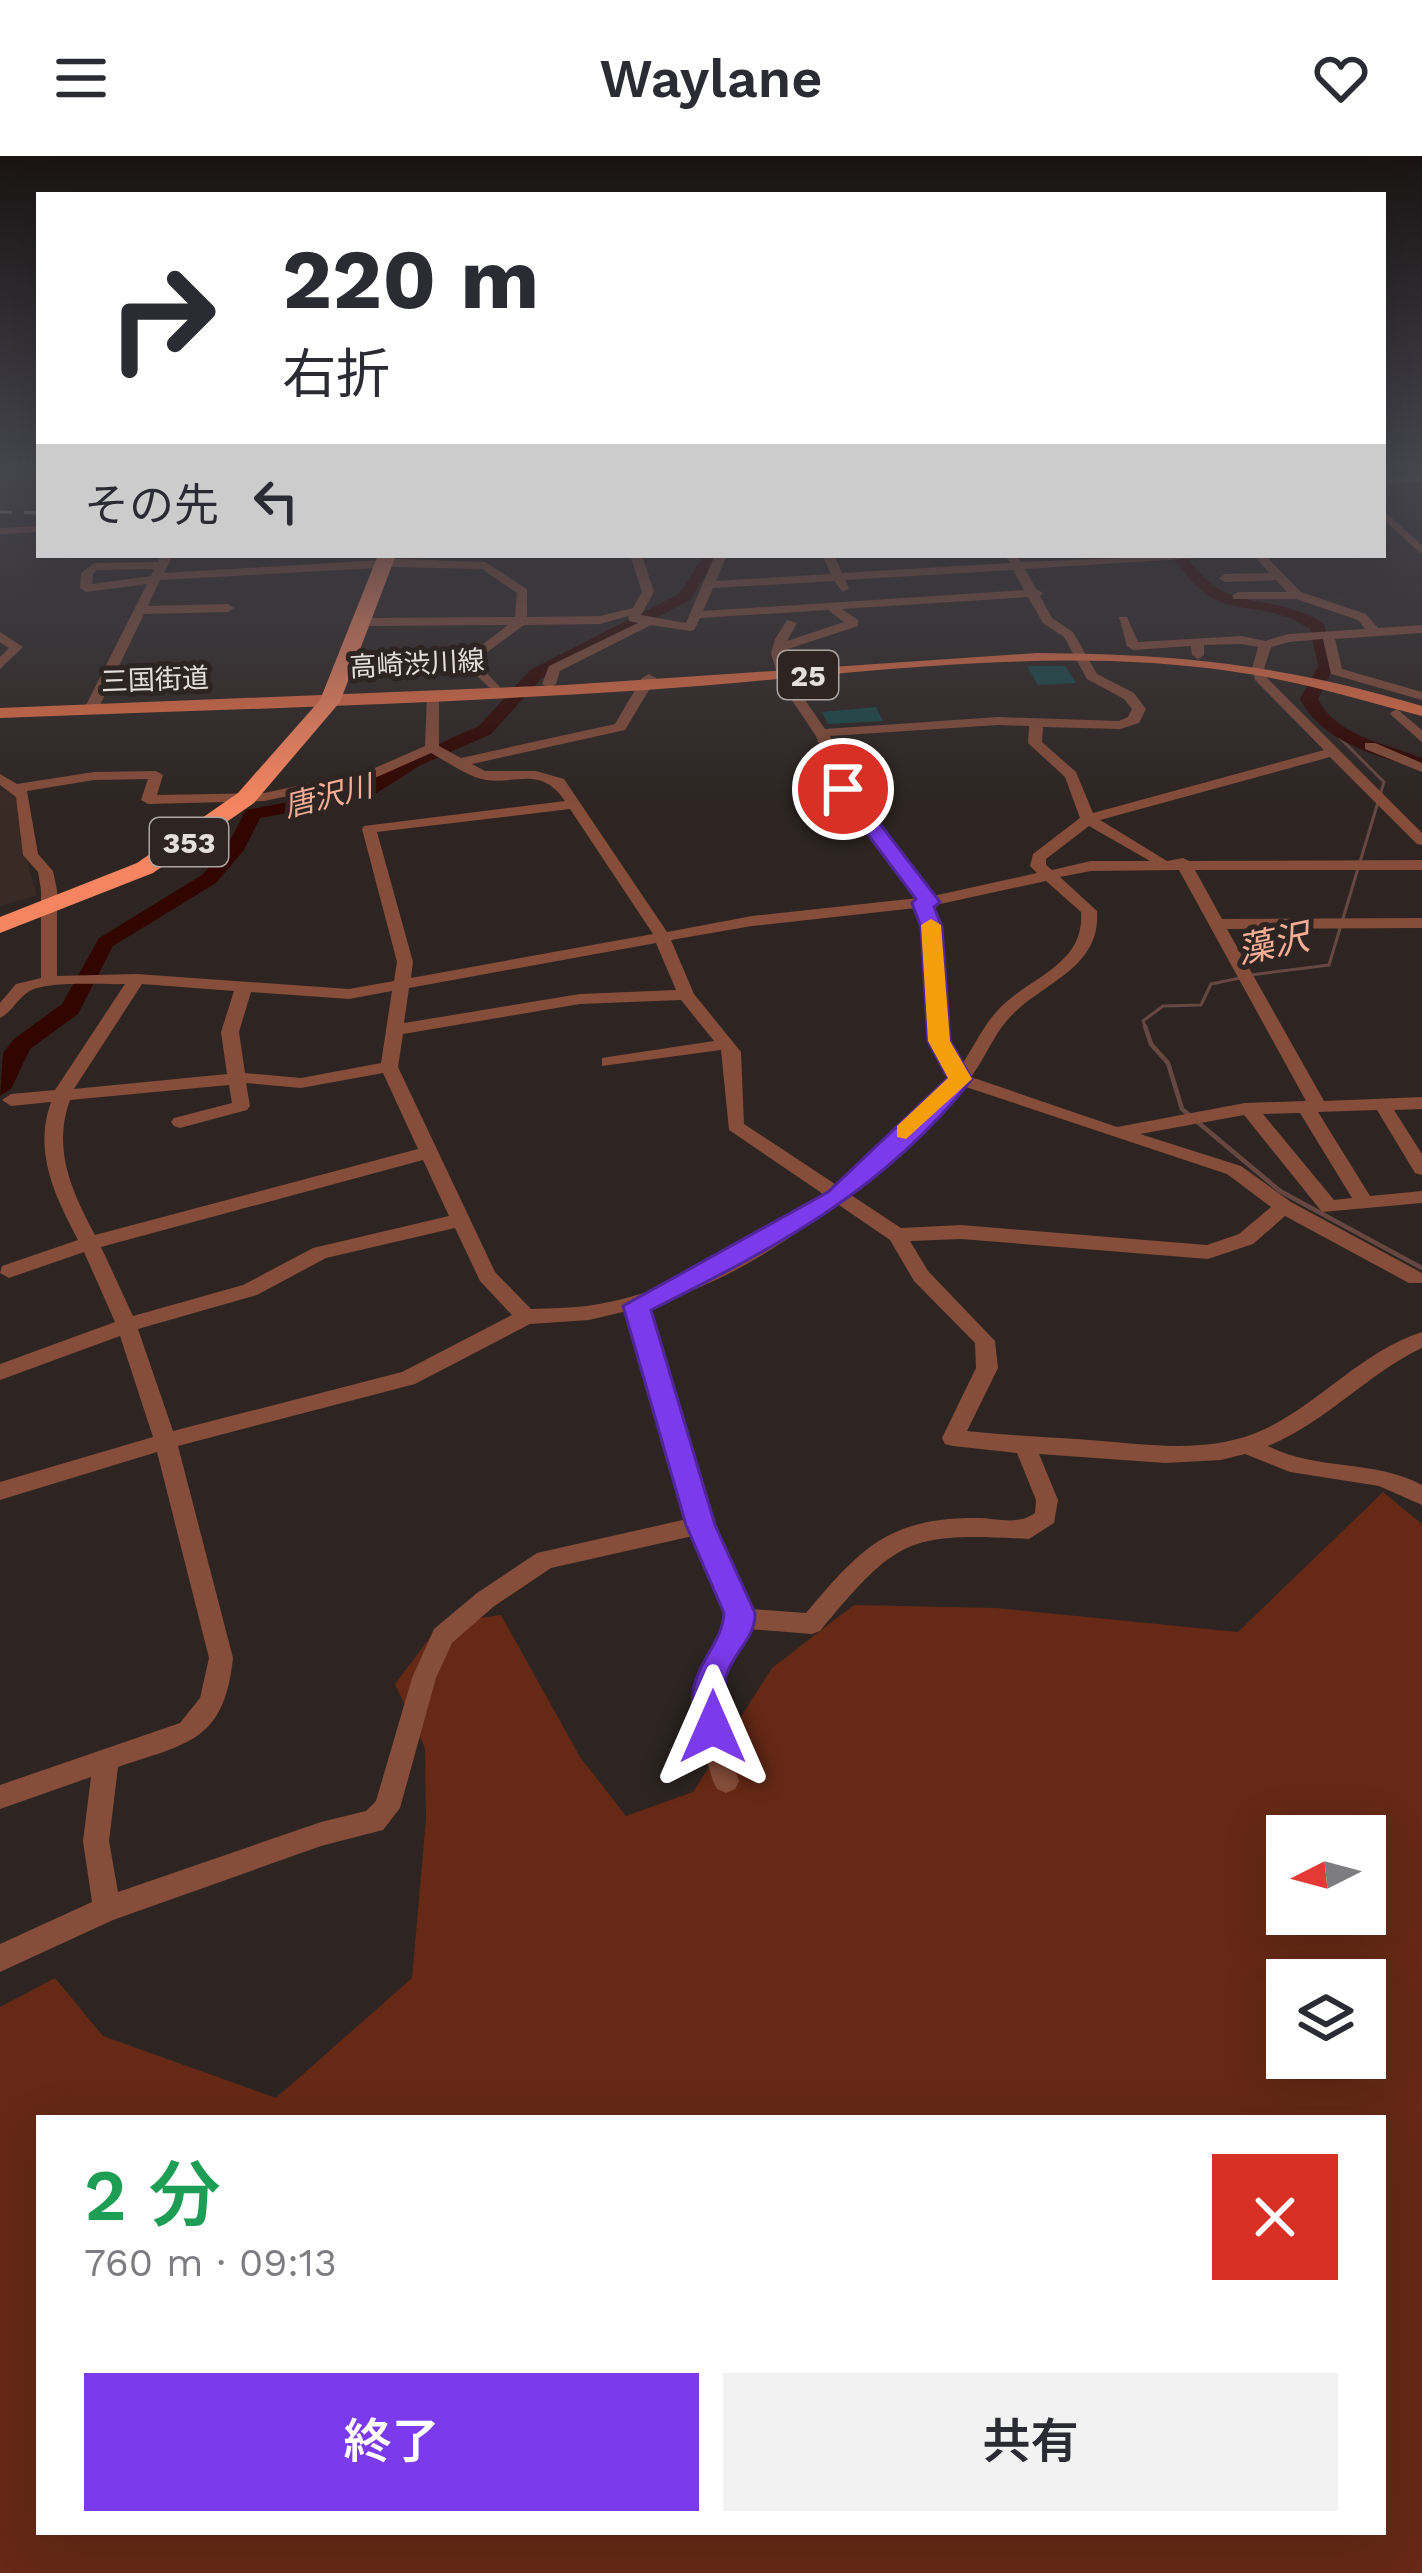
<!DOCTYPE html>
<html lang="ja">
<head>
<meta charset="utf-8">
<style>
  :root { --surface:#fff; --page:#f2f2f3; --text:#2b2b33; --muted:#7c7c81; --accent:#7c3aed }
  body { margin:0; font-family:"Work Sans","Noto Sans JP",sans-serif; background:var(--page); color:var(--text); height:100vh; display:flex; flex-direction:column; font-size:45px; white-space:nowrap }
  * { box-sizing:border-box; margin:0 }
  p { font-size:39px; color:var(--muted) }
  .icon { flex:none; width:66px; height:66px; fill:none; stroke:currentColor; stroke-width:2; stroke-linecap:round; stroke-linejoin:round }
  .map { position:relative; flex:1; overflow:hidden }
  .side { position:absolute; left:36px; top:1959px; width:1350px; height:420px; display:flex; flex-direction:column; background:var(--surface); border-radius:0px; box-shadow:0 12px 48px #0002 }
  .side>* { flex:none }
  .top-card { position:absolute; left:36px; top:36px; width:1350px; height:366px; border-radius:0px; box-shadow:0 12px 48px #0002; background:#fff; color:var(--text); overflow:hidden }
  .needle { width:78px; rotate:264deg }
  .controls { position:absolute; left:1266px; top:1659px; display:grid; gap:24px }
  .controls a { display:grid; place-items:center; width:120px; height:120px; border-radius:0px; background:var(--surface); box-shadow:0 12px 48px #0002; font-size:60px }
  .pin { position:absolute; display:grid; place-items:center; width:102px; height:102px; color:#fff; margin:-51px; border:6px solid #fff; border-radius:50%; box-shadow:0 3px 12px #0007 }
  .me { position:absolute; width:132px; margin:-66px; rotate:0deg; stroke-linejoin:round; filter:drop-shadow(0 0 9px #0008) }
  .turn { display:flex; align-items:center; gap:42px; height:252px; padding:0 48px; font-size:54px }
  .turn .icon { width:156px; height:156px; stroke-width:2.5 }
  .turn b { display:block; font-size:84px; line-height:102px }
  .then { display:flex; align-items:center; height:114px; padding:0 48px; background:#0003; gap:24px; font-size:45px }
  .round { display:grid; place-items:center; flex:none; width:126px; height:126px; border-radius:0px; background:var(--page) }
  .summary { display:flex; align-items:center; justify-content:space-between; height:204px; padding:0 48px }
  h1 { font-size:72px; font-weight:600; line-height:90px; color:#1e9e55 }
  .primary-button { display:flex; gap:24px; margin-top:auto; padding:24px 48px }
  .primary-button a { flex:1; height:138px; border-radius:0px; background:var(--accent); color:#fff; font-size:48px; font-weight:600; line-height:138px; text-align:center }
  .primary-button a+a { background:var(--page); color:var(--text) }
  header { display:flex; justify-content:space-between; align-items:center; height:156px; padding:0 48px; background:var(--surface); font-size:54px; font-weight:600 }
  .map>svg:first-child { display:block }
  .built { fill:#3a2a25 }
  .green { fill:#652915; fill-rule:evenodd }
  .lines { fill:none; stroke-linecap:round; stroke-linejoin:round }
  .stream-far1 { stroke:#674742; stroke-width:3 }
  .stream { stroke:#674742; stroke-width:4.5 }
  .river { fill:#320600; fill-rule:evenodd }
  .building { fill:#1b4849 }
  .minor { fill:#854d3a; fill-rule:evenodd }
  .major { fill:#e16d45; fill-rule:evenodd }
  .highway { fill:#f58560; fill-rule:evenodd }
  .rail { stroke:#ada6a4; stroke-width:3; stroke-dasharray:12 12; stroke-linecap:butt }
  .route { fill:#7c3aed; stroke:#51269a; stroke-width:3 }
  .slow { fill:#f59e0b }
  .labels { text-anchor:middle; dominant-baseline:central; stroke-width:10; stroke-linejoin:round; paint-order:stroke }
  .far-street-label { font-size:27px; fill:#e4dedc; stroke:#2e2522 }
  .shield { fill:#2e2522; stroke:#ada6a4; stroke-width:3 }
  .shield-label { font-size:30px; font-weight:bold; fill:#e4dedc }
  .far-water-label { font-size:30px; font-style:italic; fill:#f6ae96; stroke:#2e2522 }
  .water-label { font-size:36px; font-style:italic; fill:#f6ae96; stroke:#2e2522 }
</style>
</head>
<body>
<header><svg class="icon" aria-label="menu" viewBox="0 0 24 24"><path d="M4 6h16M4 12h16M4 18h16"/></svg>Waylane<svg class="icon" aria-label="heart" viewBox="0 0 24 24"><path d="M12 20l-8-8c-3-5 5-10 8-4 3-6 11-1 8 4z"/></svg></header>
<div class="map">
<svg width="1422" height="2417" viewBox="0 0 1422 2417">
  <rect width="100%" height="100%" fill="#2e2522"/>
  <path class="built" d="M0,312H39V353L0,352Z
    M6,634L18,643L21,685L37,739L0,750V635Z"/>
  <path class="green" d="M1383,1336L1422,1368V2417H0V1851L55,1822L103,1880L276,1942L412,1822L426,1663L425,1592L395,1528L441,1467L501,1459L580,1601L626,1660L693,1636L772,1512L854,1449L996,1452L1238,1476ZM1287,1680H1365V1758H1287ZM1287,1824H1365V1902H1287ZM39,1962H1383V2376H39Z"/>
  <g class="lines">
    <path class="stream-far1" d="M1251,819L1329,809L1384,626L1322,564
      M1146,873L1143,865L1163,850L1201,849L1211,828L1240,822"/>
    <path class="stream" d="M1145,870L1151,888L1168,907L1182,953L1280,1035L1422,1112"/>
    <path class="river" d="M704,399H718L690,444L542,522L491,578L419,610L369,642L260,662L244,694L216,727L113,790L78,858L30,893L11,933L0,940L3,897L14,883L62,848L99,782L202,719L226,692L246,654L356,633L407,602L479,570L530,514L679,438Z
      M1171,399H1185C1230,463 1267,432 1324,468L1334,510L1318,543C1336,580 1387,588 1422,602V613C1379,601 1321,586 1300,543L1318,510L1310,473C1249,434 1224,477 1171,399Z"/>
  </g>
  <path class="building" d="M1027,510H1065L1076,527L1038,529Z
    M876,551L883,565L828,568L822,556Z"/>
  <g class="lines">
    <path class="minor" d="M1422,320V326L1383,328V322Z
      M1383,354L1422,389V399L1383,363Z
      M39,370V376L0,378V372Z
      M161,399H173L164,417L399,403L485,406L527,433V461L600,460L633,452L642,436L630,399H642L654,436L641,459L686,467L715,399H727L716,425L831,418L822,399H834L842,417L1010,407L1005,399H1017L1021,406L1205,399L1199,402L1025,413L1036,433L1043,437L1040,440L1052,462L1073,476L1097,518L1134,537L1146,553L1139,567L1120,573L1043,571L1042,586L1076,616L1093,657L1324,594L1255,524L1252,513L1258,491L1242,488L1204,489V499L1198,503L1192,499L1191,490L1133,494L1127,490L1119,461H1127L1138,486L1242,480L1265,485L1288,478L1365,473L1358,464L1296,443H1234L1232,440L1238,436H1287L1276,424L1225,426L1219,422L1225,418L1269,417L1253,399H1265L1301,436L1366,458L1378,472L1422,469V477L1335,483L1342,513L1422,536V544L1331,518L1323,483L1289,486L1271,491L1264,513L1268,523L1422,677V689L1417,688L1330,601L1100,664L1167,705L1183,702L1189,705L1422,704V714H1195L1222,763L1422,762V772L1227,773L1324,945L1422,941V953L1394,954L1422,998V1019L1415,1017L1377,954L1318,956L1370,1040L1422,1035V1047L1322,1056L1244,959L1140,978L1241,1010L1291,1046L1422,1117V1127H1409L1285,1060L1253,1088L1208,1103L961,1083L910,1085L928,1115L995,1185L998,1212L967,1275C1004,1279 1040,1281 1077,1283C1140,1287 1208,1301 1267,1272C1322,1245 1363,1195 1422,1176V1192C1367,1218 1325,1267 1268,1290C1315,1315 1374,1303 1422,1329V1349L1379,1330L1290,1316L1245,1298L1221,1304L1165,1307L1039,1298L1058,1344L1054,1367L1029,1383C908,1376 897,1382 820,1475L812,1478L748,1473C741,1487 730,1499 724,1514C709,1547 729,1593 739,1625L735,1633L726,1637L717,1633L713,1625C703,1591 686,1550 699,1515C705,1497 731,1476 728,1457C726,1440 701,1398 693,1380L551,1412L493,1451L452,1487L436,1522L400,1652L383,1674L321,1690L113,1764L0,1816V1788L92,1746L83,1685L91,1621L0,1653V1629L180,1567L200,1542L209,1502L157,1296L0,1344V1326L153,1281L120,1180L0,1224V1208L115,1166L84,1096L9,1122L0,1117L2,1110L78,1084C55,1040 33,996 51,946L11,950L2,944L11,938L55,934L125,828C102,829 47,824 28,836C17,843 12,856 0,862V847L16,828L41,822V734L38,716L23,699L16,641L0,629V618L17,628L94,616L156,615L163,619L157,639L264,637L368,615L425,590L427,538L439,541V590L461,602L615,568L642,522L649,518L656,522L625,574L472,608L485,615H536L564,623L667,776L752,760L918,742L848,655L836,634L816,580L779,525L771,497L775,483L787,464L797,467L787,485L844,466L828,454L700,462L694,474L690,475L651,469L560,515L556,528L549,532L542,528L549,510L638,467L629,465L628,460L600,468L524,469L475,505L500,531L493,535L461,505L508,469L363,470L357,466L363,462L515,461L517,437L482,413L394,411L160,424L148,450L228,448L234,452L228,456L144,458L98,553L86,556L84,553L147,428L86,436L80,432L81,417L94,407L158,406ZM154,413L151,420L92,428L93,418L97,414ZM1013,414L1024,434L703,455L713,432L834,425L843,436L849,432L845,424ZM1028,441L1043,467L1064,481L1087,523L1124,543L1132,553L1128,561L1119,565L998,561L825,573L792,525L786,512L785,494L858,470V464L842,453ZM998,569L1029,570L1028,587L1065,621L1080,662L1033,698L1030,710L1037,717L933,740L862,655L850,634L830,580ZM431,597C446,605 460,615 475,621C510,634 538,605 565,645L364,670L362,673L397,806L394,825L349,833L137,818L57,820V734L53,715L38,698L27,635L94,624L148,623L141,644L148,648L264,645L377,621ZM570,653L653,778L411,822L413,806L377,676ZM1089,670L1150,705H1091L1052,714L1046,709V703ZM1179,714L1306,945L1245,947L1117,971L971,921C986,901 995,875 1013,858C1046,825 1101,811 1097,755L1060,721L1091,715ZM1046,725L1081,756C1085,810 1028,821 998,854C982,871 973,893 960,911C929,866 946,801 931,750ZM916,752C932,810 914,871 951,922L911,962L835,1028L744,968L741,896L694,838L671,784L752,770ZM656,787L676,834L580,838L404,867L409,832ZM142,828L234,835L221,876L227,918L74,933ZM392,835L381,907L301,922L245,917L239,876L251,836L349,843ZM681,844L714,885L608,901L602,902V910L721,894L729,974L823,1038C757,1091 672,1138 587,1150C569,1152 549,1152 531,1153L495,1116L398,911L403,878L580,848ZM383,917L418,993L95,1079C72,1036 52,993 70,944L229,929L232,947L174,962L171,966L174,970L180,972L247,954L250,950L246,927L301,932ZM963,930L1227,1018L1271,1051L1239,1078L1207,1089L961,1069L901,1072L848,1037L924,970ZM1300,957L1352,1042L1334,1044L1263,958ZM423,1004L449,1060L313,1092L243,1129L133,1160L101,1091ZM836,1047L890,1084L914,1125L975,1187L976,1212L942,1282L945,1288L953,1290L1017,1297L1036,1344L1035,1357C1019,1369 999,1363 980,1362C889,1361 862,1391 806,1457L750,1453L711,1369L646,1150C714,1132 782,1091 836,1047ZM455,1072L480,1125L512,1159L402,1216L173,1275L138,1173L257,1139L326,1102ZM627,1155L687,1363L537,1397L477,1437L434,1473L412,1522L376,1645L366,1655L321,1666L118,1736L109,1685L118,1611C188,1587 224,1586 233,1502L178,1290L415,1228L530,1168L589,1164Z
      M0,476L23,491L0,513V501L9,492L0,486Z
      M1397,553L1422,574V586L1392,560L1390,557Z
      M1365,587H1375L1422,607V616L1365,593Z"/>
    <path class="major" d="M1037,497C1180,498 1285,509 1422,550V560C1360,544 1300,525 1236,516C1042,487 840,521 646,534C431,548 215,554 0,562V552L565,529Z"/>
    <path class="highway" d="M378,399H396L340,546L254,647L153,717L0,777V761L137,707L238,637L320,544Z"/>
    <path class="rail" d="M0,356L39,357"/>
  </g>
  <linearGradient id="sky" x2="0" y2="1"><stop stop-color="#191413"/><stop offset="0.48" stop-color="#46464f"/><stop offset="1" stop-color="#46464f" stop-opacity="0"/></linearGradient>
  <rect width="1422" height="650" fill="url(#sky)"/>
  <path class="route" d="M837,629H850L940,746L934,751L942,771L950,885L972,923C883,1036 776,1091 651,1154L715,1369L755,1457C756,1483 731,1498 726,1521C722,1542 734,1561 725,1582L713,1586L702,1582C672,1518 722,1499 724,1457L686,1369L623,1150L828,1036L948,922L928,885L921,771L912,747L916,743L837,637Z"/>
  <path class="slow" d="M931,763L941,769L950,885L972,923L906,983L897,981V970L948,922L928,885L921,769Z"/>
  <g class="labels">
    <g class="far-street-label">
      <text transform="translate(417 508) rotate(-3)">高崎渋川線</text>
      <text transform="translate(155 524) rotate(-2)">三国街道</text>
    </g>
    <g class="shield">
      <rect x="778" y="495" width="60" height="48" rx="9"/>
      <rect x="150" y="662" width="78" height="48" rx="9"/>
    </g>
    <g class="shield-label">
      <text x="808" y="519">25</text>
      <text x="189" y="686">353</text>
    </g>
    <g class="far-water-label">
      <text transform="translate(328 640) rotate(-14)">唐沢川</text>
    </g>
    <g class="water-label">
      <text transform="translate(1273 788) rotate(-12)">藻沢</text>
    </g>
  </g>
</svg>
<div class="controls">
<a><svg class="needle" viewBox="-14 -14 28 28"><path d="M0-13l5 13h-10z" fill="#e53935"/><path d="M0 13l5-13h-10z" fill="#7c7c81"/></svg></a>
<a><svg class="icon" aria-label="layers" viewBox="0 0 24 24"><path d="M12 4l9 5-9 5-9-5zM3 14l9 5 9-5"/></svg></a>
</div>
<div class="pin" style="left:843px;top:633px;background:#d93025"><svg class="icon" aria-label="arrive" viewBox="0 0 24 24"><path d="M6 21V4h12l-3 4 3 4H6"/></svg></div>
<svg class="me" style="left:713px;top:1571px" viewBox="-20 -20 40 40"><path d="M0-17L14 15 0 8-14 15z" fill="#7c3aed" stroke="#fff" stroke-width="4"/></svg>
<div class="top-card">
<div class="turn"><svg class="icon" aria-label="right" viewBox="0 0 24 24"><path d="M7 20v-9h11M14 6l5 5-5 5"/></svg><div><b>220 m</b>右折</div></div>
<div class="then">その先<svg class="icon" aria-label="left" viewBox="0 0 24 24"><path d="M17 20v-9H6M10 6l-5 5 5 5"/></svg></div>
</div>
<section class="side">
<div class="summary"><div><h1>2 分</h1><p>760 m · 09:13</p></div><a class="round" style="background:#d93025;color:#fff"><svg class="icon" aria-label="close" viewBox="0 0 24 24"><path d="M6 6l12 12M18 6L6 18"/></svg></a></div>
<div class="primary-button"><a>終了</a><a>共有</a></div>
</section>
</div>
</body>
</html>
